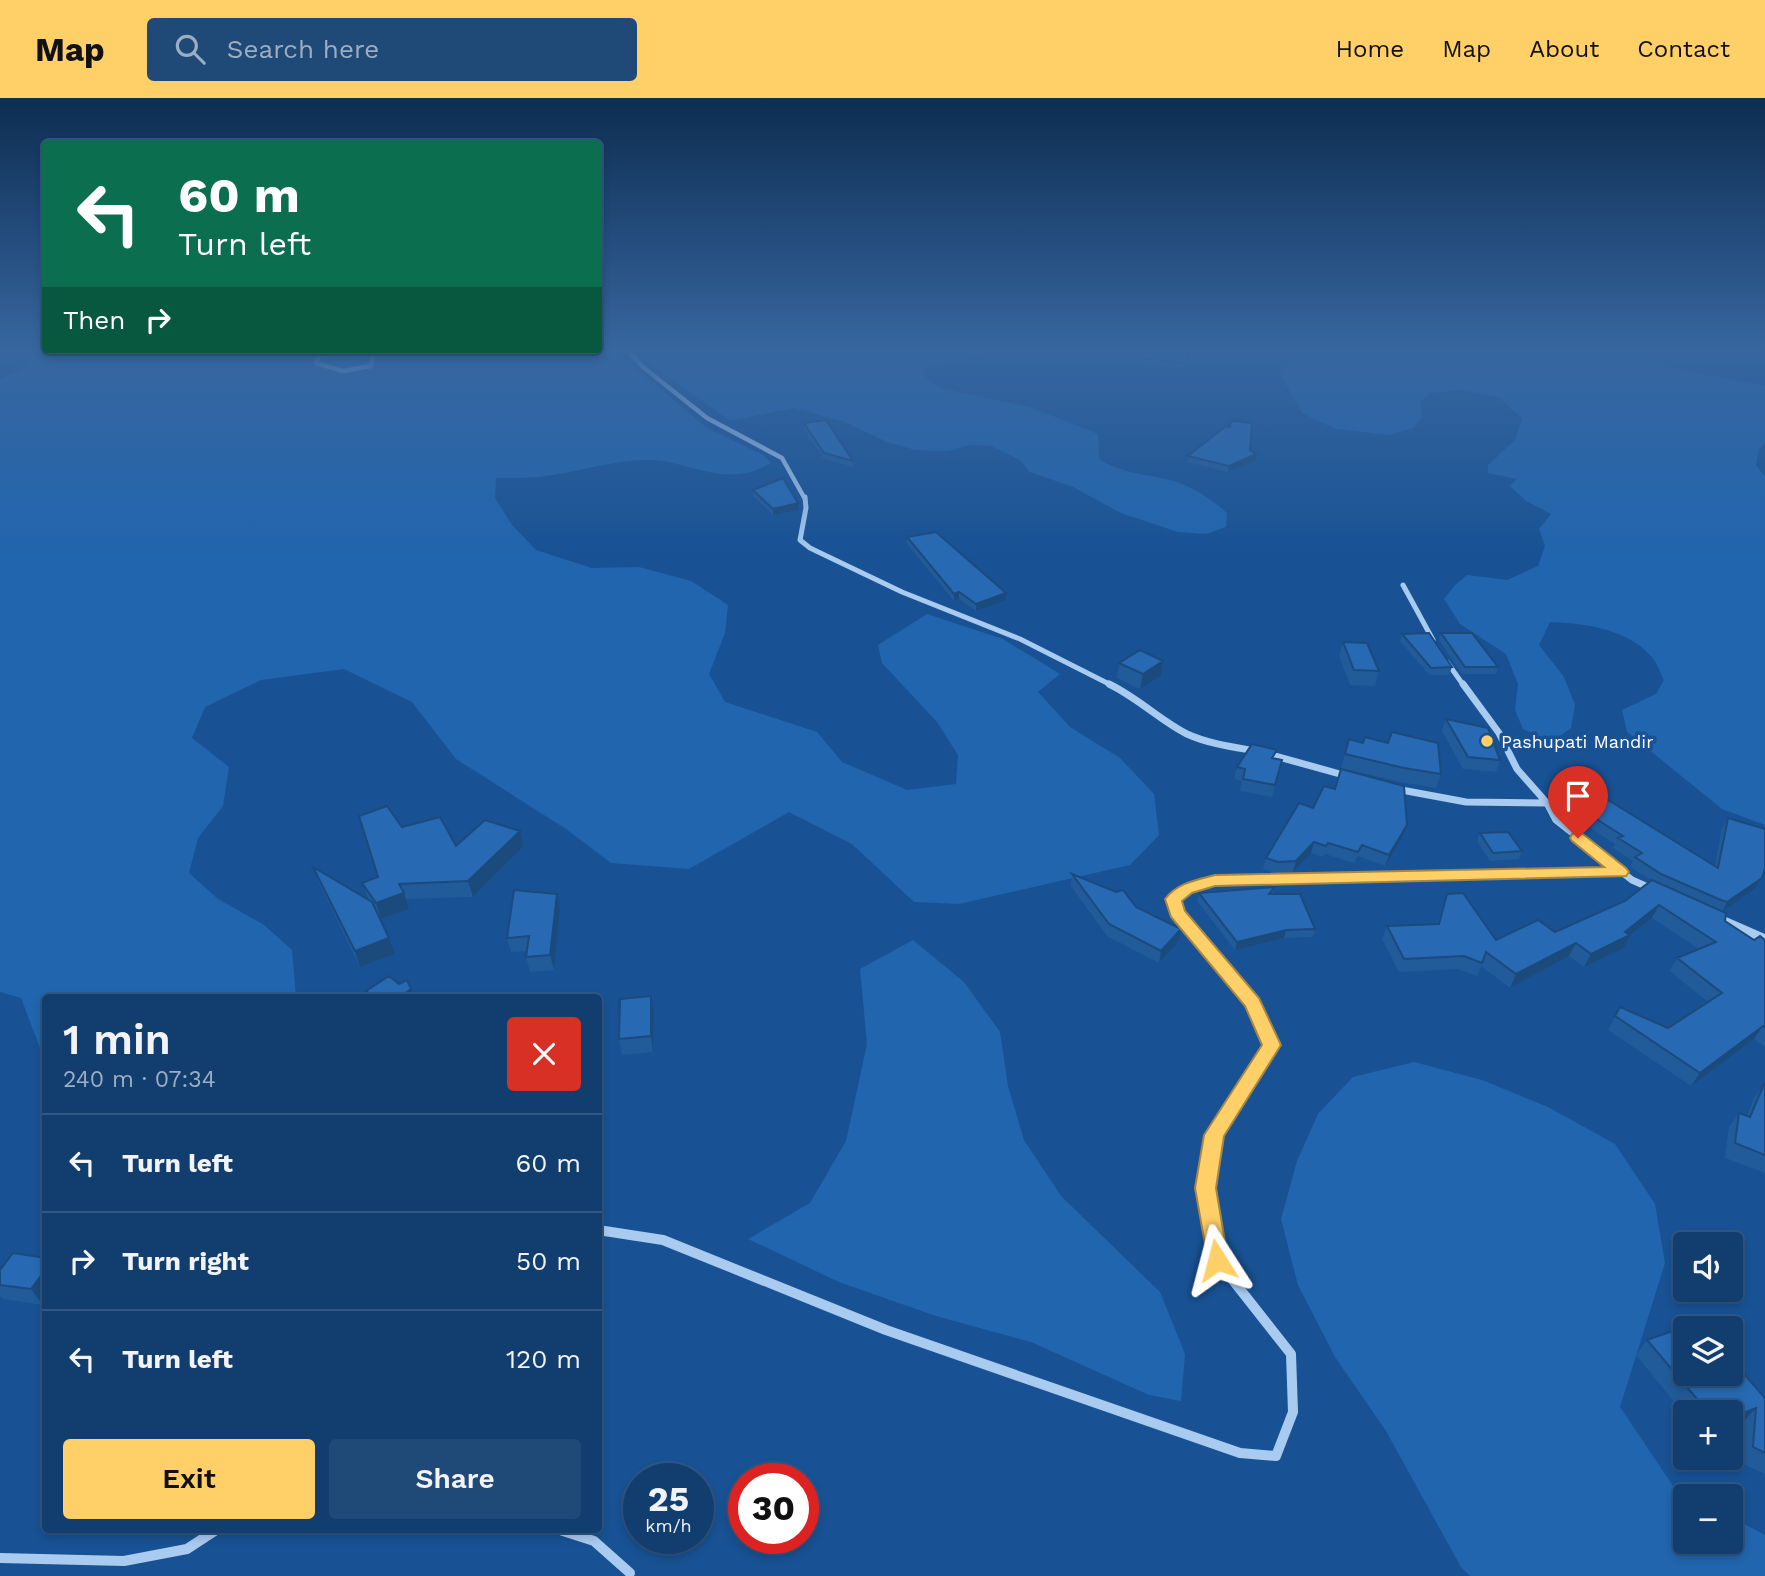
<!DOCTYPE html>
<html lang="en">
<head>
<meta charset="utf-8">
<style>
  :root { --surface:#123e6f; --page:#1f4977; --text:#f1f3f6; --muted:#9caec3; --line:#315782; --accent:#ffcf68 }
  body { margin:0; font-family:"Work Sans",sans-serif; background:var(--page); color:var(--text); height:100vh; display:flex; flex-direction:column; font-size:26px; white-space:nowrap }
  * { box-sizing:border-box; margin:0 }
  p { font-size:23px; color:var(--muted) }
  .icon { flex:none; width:38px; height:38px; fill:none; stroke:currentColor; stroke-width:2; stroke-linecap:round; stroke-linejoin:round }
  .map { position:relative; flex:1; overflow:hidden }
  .side { position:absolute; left:42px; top:896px; width:560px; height:539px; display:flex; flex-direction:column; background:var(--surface); border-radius:7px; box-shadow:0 4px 10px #0003,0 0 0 2px var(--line) }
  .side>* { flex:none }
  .top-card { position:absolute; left:42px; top:42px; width:560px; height:214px; border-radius:7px; box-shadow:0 4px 10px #0003,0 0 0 2px var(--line); background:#0b6e4f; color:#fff; overflow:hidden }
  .controls { position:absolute; left:1673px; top:1134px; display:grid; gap:14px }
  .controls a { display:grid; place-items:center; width:70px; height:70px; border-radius:7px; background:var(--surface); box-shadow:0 4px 10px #0003,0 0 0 2px var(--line); font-size:35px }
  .speed { position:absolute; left:623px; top:1365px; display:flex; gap:14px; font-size:35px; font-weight:700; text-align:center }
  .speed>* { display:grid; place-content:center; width:91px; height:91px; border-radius:50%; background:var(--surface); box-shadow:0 4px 10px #0003,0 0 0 2px var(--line); line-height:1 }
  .speed small { font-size:18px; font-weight:400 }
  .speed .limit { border:10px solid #d22; background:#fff; color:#111 }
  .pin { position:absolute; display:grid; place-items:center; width:60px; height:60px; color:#fff; margin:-72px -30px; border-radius:50% 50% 50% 0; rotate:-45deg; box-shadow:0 0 7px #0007 }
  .pin .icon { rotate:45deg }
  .me { position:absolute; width:77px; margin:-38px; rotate:351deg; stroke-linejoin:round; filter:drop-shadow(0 0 5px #0008) }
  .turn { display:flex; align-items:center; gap:24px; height:147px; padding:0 21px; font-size:32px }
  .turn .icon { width:91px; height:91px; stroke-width:2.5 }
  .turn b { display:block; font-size:49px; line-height:60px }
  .then { display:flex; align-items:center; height:66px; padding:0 21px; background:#0003; gap:14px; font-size:26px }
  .round { display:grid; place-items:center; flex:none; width:74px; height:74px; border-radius:7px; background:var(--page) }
  .headline { display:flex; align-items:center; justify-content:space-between; height:119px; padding:0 21px }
  h1 { font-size:42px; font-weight:600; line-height:52px }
  .action { display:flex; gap:14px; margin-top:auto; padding:14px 21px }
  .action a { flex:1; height:80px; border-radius:7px; background:var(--accent); color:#111; font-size:28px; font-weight:600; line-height:80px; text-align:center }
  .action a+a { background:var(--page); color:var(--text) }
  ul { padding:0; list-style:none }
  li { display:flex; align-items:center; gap:21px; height:98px; padding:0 21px; border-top:2px solid var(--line) }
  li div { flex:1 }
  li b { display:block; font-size:26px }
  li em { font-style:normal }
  header { display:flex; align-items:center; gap:42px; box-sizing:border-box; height:98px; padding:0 35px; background:var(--accent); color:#111 }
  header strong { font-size:33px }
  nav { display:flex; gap:38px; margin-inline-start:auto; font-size:24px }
  .search { width:490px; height:63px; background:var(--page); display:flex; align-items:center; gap:18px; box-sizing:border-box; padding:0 24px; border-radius:7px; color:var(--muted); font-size:26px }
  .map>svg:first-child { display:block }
  .green { fill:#2165ae }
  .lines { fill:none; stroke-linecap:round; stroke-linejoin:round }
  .minor-far4 { stroke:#a9cbf0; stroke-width:4.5 }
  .minor-far3 { stroke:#a9cbf0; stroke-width:5 }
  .minor-far2 { stroke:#a9cbf0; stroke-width:7 }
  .minor-far1 { stroke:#a9cbf0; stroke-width:9 }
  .minor { stroke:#a9cbf0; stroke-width:10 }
  .wall { fill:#225b9a }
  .shaded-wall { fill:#1b4a7d }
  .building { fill:#276ab3; stroke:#1b4a7d; stroke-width:2 }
  .route { fill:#ffcf68; stroke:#a68744; stroke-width:2 }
  .poi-dot { fill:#ffcf68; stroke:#185294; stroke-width:2.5 }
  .labels { text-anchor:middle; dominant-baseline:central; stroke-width:7; stroke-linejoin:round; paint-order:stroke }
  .poi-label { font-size:18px; fill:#fff; stroke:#185294; text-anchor:start }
</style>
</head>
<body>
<header>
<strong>Map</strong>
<div class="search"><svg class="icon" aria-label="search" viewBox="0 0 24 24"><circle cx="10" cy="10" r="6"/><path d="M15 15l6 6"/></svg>Search here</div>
<nav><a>Home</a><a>Map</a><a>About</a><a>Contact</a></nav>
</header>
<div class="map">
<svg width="1765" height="1478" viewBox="0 0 1765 1478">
  <rect width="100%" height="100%" fill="#185294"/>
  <path class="green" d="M32,251H612L707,330L763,357L771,365C723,394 688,359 640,362C606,364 573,375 539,379C525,380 510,380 496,380L495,400L512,427L536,452L592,470L639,469L691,483L728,507L725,535L709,576L725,604L817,634L842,664L907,692L956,686L958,657L937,624L882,565L878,547L927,516L1003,541L1060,576L1038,594L1070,629L1120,660L1154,696L1159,737L1130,767L959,806L914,804L852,746L789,714L689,771L611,765L566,731L456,661L412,604L344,571L261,582L205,609L192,640L229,669L223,708L198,740L189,775L218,801L264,827L292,852L296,899L46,900L45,963L21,900L0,894V281L21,272L34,256Z
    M640,251H1010C982,259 950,259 924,272L925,280L941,290L1030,309L1098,336L1099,361C1121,376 1149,376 1174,383C1193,389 1213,402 1227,415L1226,429L1206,436L1178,434L1121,415L1073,389L1030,374L1020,362L991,348L970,347L948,353L915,352L887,344L845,324L794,310L730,323L652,267Z
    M1299,251H1634L1635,256L1660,268L1765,288V346L1759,350L1756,367L1765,379V727L1722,711L1627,634L1622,612L1656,596L1664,582C1660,575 1657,564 1651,558C1627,531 1584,525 1550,524L1539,547L1564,579L1575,607L1571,630L1552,644L1523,631L1515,612L1518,586L1506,556L1460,526L1444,501L1455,487L1467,477L1507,482L1538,468L1545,448L1539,431L1551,416L1526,403L1510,388L1517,381L1488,375V367L1515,342L1522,320L1498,299L1461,292L1429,295L1420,305L1422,319L1414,330L1388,337L1336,331L1302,315L1280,276Z
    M913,842L964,884L1000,934L1008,988L1024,1042L1061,1098L1160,1194L1185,1256L1181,1303L1149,1297L1031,1244L936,1218L839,1184L748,1141L810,1105L846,1043L867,946L860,871Z
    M1414,964L1482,982L1548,1009L1615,1046L1655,1106L1665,1165L1620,1309L1673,1388L1691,1398H1685V1444H1731V1419L1765,1437V1478H1470L1461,1469L1386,1333L1335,1259L1298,1187L1281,1121L1297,1063L1318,1016L1353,979Z"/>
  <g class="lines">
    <path class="minor-far4" d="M626,251L643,269L707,320L782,360L805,401
      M322,252L316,265L343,273L371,268L374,252"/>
    <path class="minor-far3" d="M805,399L806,410L800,442L810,450L902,494L1020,541L1113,588
      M1403,487L1433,542
      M1447,564L1464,588"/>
    <path class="minor-far2" d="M1109,586C1138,600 1161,623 1187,636C1209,646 1233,649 1256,653
      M1463,586L1499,635L1517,671L1547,705L1556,722L1632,782L1650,790
      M1268,656L1347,678
      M1396,691L1466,704L1547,705
      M1182,821L1177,815L1173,801L1186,791L1215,782L1621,774"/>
    <path class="minor-far1" d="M1181,819L1253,905L1272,947L1214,1037L1205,1090L1209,1113
      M1722,822L1765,841"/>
    <path class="minor" d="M598,1132L663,1142L886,1232L1240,1355L1276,1358L1293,1314L1291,1256L1217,1162L1209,1112
      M560,1432L594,1443L630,1475
      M0,1460L124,1463L187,1451L216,1432"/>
  </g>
  <path class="wall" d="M1191,251L1184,270L1130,265L1131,259Z
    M804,325L853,363L854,369L824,361L804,331Z
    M1188,358L1255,363L1228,374L1187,364Z
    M753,392L798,412L773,417L753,398Z
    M907,439L1006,502L976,513L959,501L954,503L907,446Z
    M1441,535L1498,569L1496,576H1462L1439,542Z
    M1402,536L1452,569L1449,577H1429L1400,543Z
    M1343,544L1379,573L1375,588L1350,587L1339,558Z
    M1163,563L1161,578L1140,591L1117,580L1119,565Z
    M1446,621L1500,662L1496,674L1463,671L1442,633Z
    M1349,641L1363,645L1441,676L1436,690L1400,684L1341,670Z
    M1275,660L1282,662L1272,699L1240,693L1242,683L1234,681L1237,669Z
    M1299,705L1403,738L1385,768L1358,758L1354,765L1325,756L1323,759L1311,755L1293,774L1276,775L1263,771L1266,760Z
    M1584,713L1715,768L1722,730L1728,720L1762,780L1756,790L1723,813L1725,823L1754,842H1765V949L1754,941L1691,988L1608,932L1620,909L1668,930L1708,904L1670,873L1677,860L1699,851L1652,820L1630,837L1624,850L1584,869L1569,858L1510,890L1481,868L1477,878L1458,871L1399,874L1382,841L1387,828L1437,826L1447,796L1496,842L1555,834L1625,803L1651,782L1630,769L1633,763L1613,750L1615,746L1580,723Z
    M402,729L456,748L520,733L523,749L473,799L406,801L409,811L381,821L378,816L389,840L395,856L360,869L319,785L313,769L369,802L362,785L378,779Z
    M1480,735L1522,753L1519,761L1490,763L1477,743Z
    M1072,776L1136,809L1179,843L1159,865L1107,838L1071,788Z
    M1275,789L1273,796L1315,831L1313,839L1284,840L1235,852L1197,803L1199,795Z
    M557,796L560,811L554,872L530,874L526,859L527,853L511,854L507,840Z
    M651,898L654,914L653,954L622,957L619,941Z
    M1764,986H1765V1075L1725,1060L1729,1029L1739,1015L1747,1018L1754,1000Z
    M13,1155L43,1207L3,1201L0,1198V1172Z
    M1647,1242L1765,1300V1376L1739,1364L1742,1325L1731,1329V1314H1685V1317L1636,1257Z"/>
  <path class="shaded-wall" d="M1256,356L1255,363L1228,374L1229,368Z
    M798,405V412L773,417V411Z
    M959,494V501L954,503V496Z
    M1006,495V502L976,513V506Z
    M1163,563L1161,578L1140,591L1143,576Z
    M1407,727L1403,738L1385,768L1389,757Z
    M520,733L523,749L473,799L468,783Z
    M1314,744L1311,755L1293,774L1296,763Z
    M1762,780L1756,790L1722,814L1727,804Z
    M404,795L409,811L381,821L376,805Z
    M557,796L560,811L554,872L550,857Z
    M1659,807L1652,820L1630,837L1624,850L1584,869L1591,856L1625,834Z
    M1181,831L1179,843L1159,865L1161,853Z
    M1286,832L1284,840L1235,852L1237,844Z
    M389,840L395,856L360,869L355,853Z
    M1576,845L1569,858L1510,890L1516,876Z
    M411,891L414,900H398Z
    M651,898L654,914L653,954L651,938Z
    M1763,928L1754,941L1691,988L1700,975Z
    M46,1171V1203L43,1207L31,1191Z
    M1756,1310L1742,1325L1731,1329V1320Z"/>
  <path class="building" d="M1147,251H1190L1185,265L1131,259Z
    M826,322L853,363L824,355L804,325Z
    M1231,323L1252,325L1250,352L1256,356L1229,368L1188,358L1226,328L1230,329Z
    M783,380L798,405L773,411L753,392Z
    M936,434L1006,495L976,506L959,494L954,496L907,439Z
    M1429,535L1452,569L1431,570L1402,536Z
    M1441,535H1472L1498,569H1465Z
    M1343,544L1367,545L1379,573L1354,572Z
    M1140,552L1163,563L1143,576L1119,565Z
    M1446,621L1488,630L1500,662L1468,659Z
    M1392,634L1438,645L1441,676L1404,670L1345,656L1349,641L1363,645L1365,639L1388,645Z
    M1252,646L1277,652L1272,660L1282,662L1275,687L1243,681L1245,671L1237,669Z
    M1341,671L1404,688L1407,727L1389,757L1362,747L1358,754L1328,745L1326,748L1314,744L1296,763L1278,764L1266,760L1299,705L1313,710L1324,688L1335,691Z
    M1608,702L1718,770L1728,720L1765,731V770L1762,780L1727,804L1721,802L1661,776L1635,759L1642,755L1618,740L1623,738L1584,713Z
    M387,708L402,729L440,719L456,748L485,722L520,733L468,783L399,786L404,795L376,805L362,785L378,779L359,718Z
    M1508,734L1522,753L1493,755L1480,735Z
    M313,769L372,804L389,840L355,853Z
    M1072,776L1116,794L1123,792L1136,809L1181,831L1161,853L1109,826Z
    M1652,782L1726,815L1725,823L1754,842L1760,838L1765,842V930L1763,928L1700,975L1615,918L1620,909L1668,930L1722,895L1677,860L1716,844L1659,807L1625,834L1630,837L1591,856L1576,845L1516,876L1486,854L1482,865L1464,858L1404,861L1387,828L1439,826L1447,796L1463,795L1496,842L1538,822L1555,834L1625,803Z
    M1275,789L1269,796H1300L1315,831L1286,832L1237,844L1199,795Z
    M514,792L557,796L550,857L526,859L529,838L507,840Z
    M389,878L399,886L407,882L411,891L398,900H366L372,897L366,893Z
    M651,898V938L619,941L620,901Z
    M1764,986H1765V1057L1735,1045L1739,1015L1750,1019Z
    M13,1155L46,1160V1171L31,1191L0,1187V1172Z
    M1698,1224L1704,1230H1685V1276H1731V1261L1765,1300V1355L1753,1349L1756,1310L1731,1320V1314H1708L1647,1242Z"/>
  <linearGradient id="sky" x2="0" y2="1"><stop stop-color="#0d2d51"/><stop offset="0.55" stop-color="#37669f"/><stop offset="1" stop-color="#37669f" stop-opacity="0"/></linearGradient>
  <rect width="1765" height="458" fill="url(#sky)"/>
  <path class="route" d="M1578,734L1583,736L1626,770L1629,774L1626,778L1215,788L1192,795L1182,803L1185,813L1259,900L1281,947L1224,1038L1216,1090L1228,1162L1225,1169L1217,1172L1209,1169L1195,1090L1204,1037L1262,947L1245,908L1171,819L1165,801C1177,785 1196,782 1215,777L1604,769L1572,743L1570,740L1572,736Z"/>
  <circle class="poi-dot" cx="1487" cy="643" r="7"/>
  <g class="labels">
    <g class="poi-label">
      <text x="1501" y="643">Pashupati Mandir</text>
    </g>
  </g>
</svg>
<div class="controls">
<a><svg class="icon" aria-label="sound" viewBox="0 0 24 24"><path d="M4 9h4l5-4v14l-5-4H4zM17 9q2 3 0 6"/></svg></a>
<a><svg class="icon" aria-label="layers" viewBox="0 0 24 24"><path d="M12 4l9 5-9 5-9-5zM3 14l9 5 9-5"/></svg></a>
<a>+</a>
<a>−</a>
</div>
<div class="speed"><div>25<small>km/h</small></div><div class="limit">30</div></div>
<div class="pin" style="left:1578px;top:740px;background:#d93025"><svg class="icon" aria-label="arrive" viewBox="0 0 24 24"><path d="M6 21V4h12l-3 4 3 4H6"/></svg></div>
<svg class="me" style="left:1217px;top:1162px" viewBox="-20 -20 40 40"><path d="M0-17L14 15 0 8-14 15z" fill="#ffcf68" stroke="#fff" stroke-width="4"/></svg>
<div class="top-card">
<div class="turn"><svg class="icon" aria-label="left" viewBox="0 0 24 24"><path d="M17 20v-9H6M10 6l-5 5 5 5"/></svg><div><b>60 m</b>Turn left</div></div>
<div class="then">Then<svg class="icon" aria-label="right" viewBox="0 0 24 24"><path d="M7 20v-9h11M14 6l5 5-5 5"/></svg></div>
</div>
<section class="side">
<div class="headline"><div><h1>1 min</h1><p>240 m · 07:34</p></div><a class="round" style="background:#d93025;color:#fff"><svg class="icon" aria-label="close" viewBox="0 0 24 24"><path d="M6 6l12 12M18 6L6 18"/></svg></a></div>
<ul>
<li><svg class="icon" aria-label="left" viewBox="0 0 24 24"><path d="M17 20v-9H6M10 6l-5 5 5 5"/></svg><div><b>Turn left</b></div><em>60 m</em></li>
<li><svg class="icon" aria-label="right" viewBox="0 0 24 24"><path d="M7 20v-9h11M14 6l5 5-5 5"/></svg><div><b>Turn right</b></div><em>50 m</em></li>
<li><svg class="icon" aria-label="left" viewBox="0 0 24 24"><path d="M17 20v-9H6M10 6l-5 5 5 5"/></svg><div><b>Turn left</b></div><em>120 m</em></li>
</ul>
<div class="action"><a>Exit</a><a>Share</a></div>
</section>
</div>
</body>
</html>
